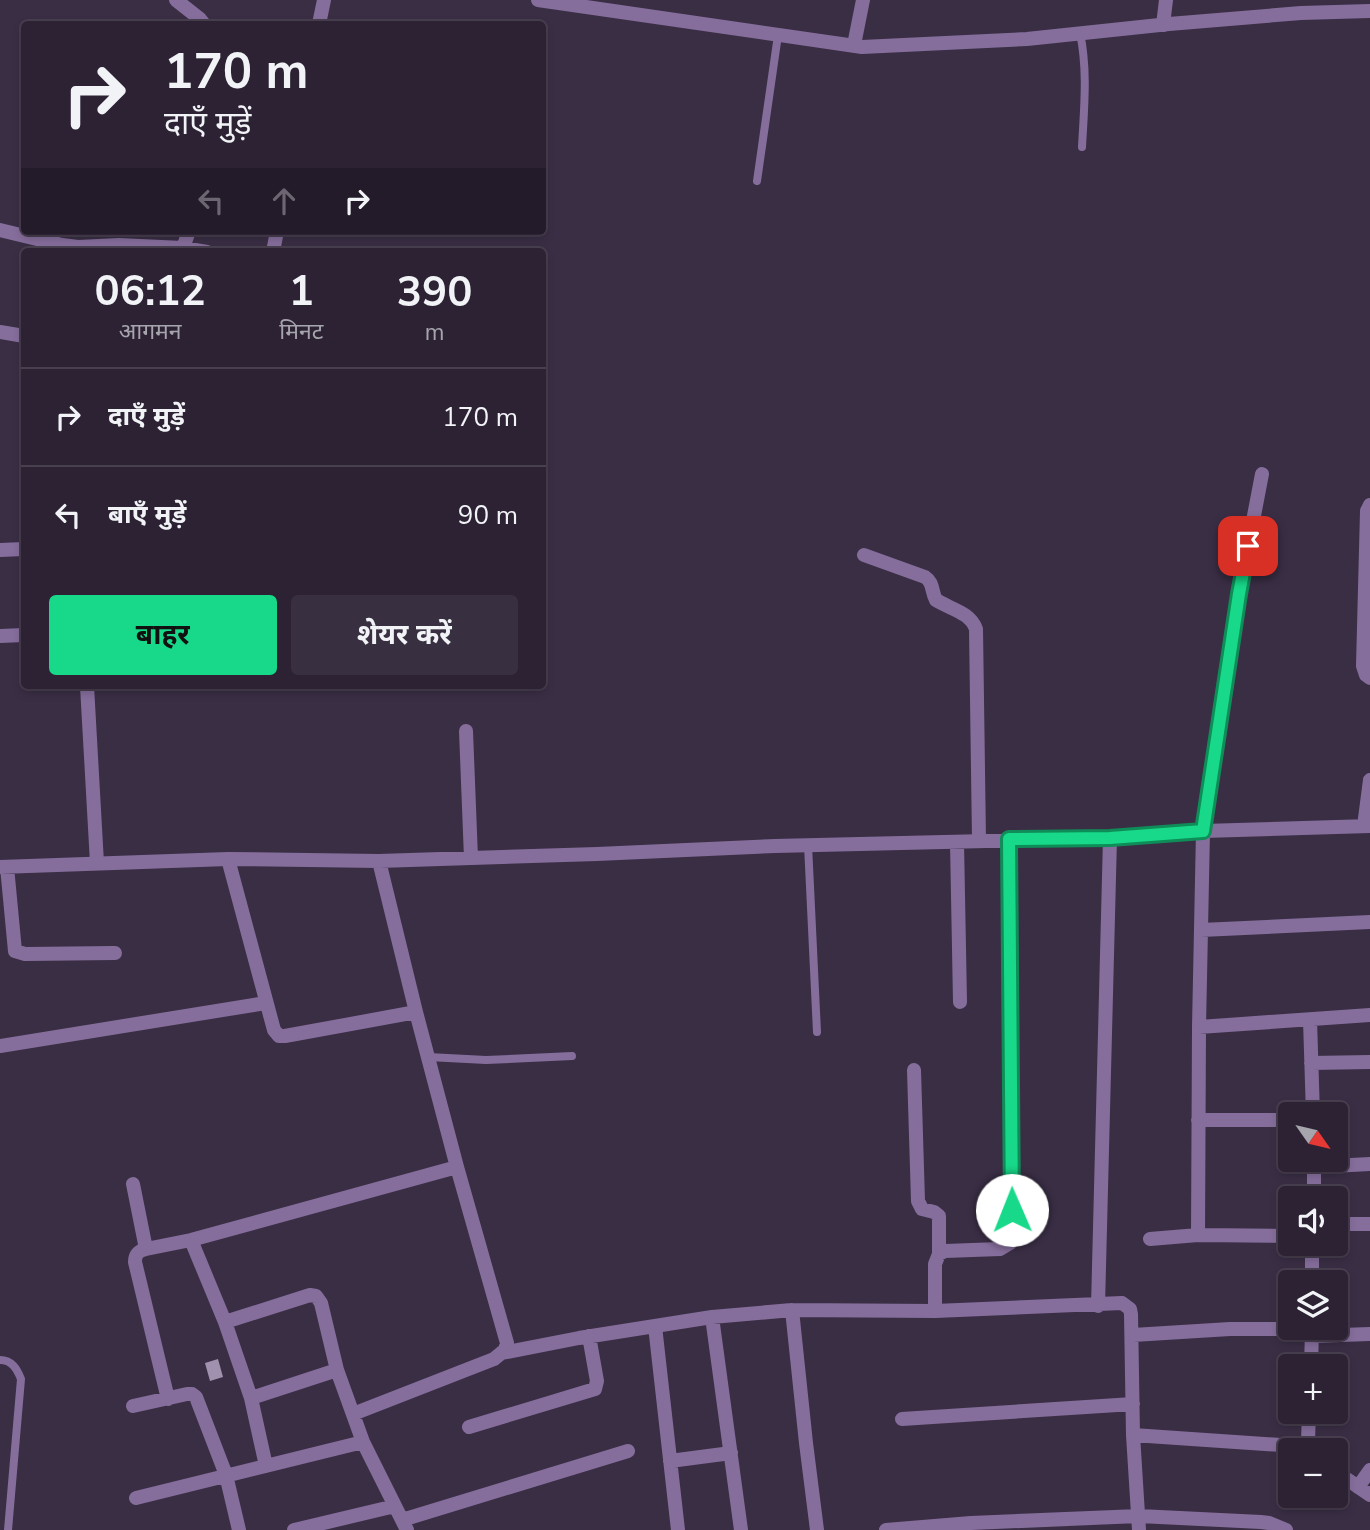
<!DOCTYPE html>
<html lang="hi">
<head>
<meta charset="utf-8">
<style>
  :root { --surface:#2c2234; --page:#382f40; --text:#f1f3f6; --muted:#a6a4ac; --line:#483f4f; --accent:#17d989 }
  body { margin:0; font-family:"Nunito Sans","Noto Sans Devanagari",sans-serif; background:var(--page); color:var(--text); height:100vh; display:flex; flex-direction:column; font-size:26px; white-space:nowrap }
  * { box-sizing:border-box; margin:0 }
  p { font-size:23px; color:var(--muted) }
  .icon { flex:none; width:38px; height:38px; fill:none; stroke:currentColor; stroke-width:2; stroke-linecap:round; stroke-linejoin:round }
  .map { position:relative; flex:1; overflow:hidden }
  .panel { position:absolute; left:21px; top:248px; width:525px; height:441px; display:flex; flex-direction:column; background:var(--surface); border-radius:7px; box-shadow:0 4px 10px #0003,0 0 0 2px var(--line) }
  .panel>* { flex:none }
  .hud { position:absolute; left:21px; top:21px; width:525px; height:214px; border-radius:7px; box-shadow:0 4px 10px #0003,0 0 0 2px var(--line); background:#2c2234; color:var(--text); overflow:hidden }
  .needle { width:46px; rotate:124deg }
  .fabs { position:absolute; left:1278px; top:1102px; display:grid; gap:14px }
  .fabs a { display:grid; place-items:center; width:70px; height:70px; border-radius:7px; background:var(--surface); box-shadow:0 4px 10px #0003,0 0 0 2px var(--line); font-size:35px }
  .pin { position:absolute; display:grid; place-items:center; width:60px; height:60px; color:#fff; margin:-30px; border-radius:14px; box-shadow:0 4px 10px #0006 }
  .me { position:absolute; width:77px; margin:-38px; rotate:359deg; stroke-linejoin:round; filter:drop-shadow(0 0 5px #0008) }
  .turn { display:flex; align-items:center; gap:24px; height:147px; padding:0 28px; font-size:32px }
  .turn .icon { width:91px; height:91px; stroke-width:2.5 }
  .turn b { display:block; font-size:49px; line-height:60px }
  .lanes { display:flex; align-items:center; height:66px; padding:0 28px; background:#0003; justify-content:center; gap:35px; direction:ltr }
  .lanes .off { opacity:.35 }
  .eta { display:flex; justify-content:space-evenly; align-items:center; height:119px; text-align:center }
  .eta b { font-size:42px; font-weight:700; line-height:49px }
  .primary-button { display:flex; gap:14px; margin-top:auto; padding:14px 28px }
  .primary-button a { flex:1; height:80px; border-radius:7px; background:var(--accent); color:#111; font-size:28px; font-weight:700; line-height:80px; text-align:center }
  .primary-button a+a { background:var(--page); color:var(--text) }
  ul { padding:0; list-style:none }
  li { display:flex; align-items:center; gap:21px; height:98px; padding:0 28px; border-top:2px solid var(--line) }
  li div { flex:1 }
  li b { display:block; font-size:26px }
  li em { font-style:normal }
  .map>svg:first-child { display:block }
  .building { fill:#a092ae }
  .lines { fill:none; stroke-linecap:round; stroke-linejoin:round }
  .service { stroke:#866e9c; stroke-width:8 }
  .minor { stroke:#866e9c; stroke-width:14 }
  .tertiary { stroke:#866e9c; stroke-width:14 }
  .route-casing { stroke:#0f8d59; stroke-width:18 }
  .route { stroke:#17d989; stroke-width:12 }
</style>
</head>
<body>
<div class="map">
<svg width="1370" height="1530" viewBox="0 0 1370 1530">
  <rect width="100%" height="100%" fill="#3a2e45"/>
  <path class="building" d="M218,1359L223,1377L210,1381L205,1363Z"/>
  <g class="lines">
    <path class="service" d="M1080,33C1088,71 1084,108 1082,147
      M757,181L778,35
      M808,845L817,1032
      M428,1057L486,1060L572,1056
      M0,1360C12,1360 17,1369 21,1379L8,1530"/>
    <path class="minor" d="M176,0L200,19L204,24
      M319,24L324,0
      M1163,25L1166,0
      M854,45L863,0
      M0,230L62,245L78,247L119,245L183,248L207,252
      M183,248L189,231
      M273,252L277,231
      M0,332L24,336
      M1370,505L1367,511L1363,666L1366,675L1370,678
      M0,550L24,549
      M864,555L925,577C934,583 931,591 936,600C950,609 970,612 976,629L979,840
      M0,636L24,635
      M87,686L97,863
      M466,731L471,858
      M1364,826L1370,780
      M957,842L960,1002
      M228,859L274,1030L279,1036H285L416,1012
      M0,867L228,859L379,861L597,854L775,846L1110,838L1203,831L1370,826
      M7,867L15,951L25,954L115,953
      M1201,930L1370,922
      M1310,1020L1313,1115
      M1199,1027L1370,1015
      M0,1046L266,1003
      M1311,1063L1370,1062
      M914,1070L918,1201L922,1209L934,1212L939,1216V1254
      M1198,1120H1290
      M1314,1167L1370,1164
      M133,1184L146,1249L191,1240L457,1167
      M1314,1199V1160
      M1335,1224H1370
      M1198,1235L1199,1027L1203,831L1239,594L1262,474
      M1150,1239L1198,1235L1290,1236
      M191,1240L225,1322L251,1398L337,1370
      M146,1249C138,1251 135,1254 135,1262L168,1399
      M1312,1283V1244
      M1098,1306L1110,838
      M792,1310L806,1443L817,1530
      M935,1311V1264L939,1254L945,1251L1000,1249L1010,1243L1013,1237L1009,839
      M712,1317L741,1530
      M225,1322L310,1295L316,1296L321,1303L337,1370L363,1442L407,1530
      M655,1326L678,1530
      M1133,1335L1230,1329H1312
      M1312,1336L1370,1334
      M502,1353L579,1338L712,1317L792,1310L935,1311L1122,1303L1130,1309L1131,1314L1133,1435L1139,1530
      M1311,1367L1312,1330
      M251,1398L266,1466
      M133,1406L187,1394H192L196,1397L226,1475L239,1530
      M1309,1412L1308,1441L1311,1451
      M353,1414L494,1359L505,1350L507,1343L457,1167L416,1012L379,861
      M902,1419L1133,1404
      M469,1427L595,1389L597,1381L589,1336
      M1133,1435L1309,1447
      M670,1461L731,1453
      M1335,1471L1370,1495
      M1358,1487L1370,1470
      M136,1498L363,1442
      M402,1520L628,1451
      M294,1530L395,1506
      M886,1530L971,1523L1139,1516L1261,1522L1269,1523L1286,1530"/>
    <path class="tertiary" d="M538,0L862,47L1027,39L1169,24L1301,13L1370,11"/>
  </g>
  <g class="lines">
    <defs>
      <path id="route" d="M1012,1210L1009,839L1110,838L1203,831L1239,594L1248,546"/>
    </defs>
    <use href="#route" class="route-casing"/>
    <use href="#route" class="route"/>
  </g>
</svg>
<div class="fabs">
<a><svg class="needle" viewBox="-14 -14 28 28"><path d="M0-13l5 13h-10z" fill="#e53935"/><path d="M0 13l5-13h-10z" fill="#a6a4ac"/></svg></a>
<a><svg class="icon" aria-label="sound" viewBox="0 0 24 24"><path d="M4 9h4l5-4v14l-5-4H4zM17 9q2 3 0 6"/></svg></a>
<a><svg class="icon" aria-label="layers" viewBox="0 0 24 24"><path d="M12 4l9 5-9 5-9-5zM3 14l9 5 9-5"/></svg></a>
<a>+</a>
<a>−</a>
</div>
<div class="pin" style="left:1248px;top:546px;background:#d93025"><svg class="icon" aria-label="arrive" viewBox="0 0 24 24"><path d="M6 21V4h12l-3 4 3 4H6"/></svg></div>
<svg class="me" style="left:1012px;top:1210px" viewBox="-20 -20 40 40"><circle r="19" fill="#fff"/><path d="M0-13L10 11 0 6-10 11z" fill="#17d989"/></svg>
<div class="hud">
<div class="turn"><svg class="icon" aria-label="right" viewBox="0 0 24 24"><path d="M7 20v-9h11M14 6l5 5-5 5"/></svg><div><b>170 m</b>दाएँ मुड़ें</div></div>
<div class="lanes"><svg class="icon off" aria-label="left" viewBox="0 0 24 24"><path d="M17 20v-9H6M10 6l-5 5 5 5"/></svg><svg class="icon off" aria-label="ahead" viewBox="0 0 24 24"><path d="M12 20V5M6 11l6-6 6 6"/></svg><svg class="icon" aria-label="right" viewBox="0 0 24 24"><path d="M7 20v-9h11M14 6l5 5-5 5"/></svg></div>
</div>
<section class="panel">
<div class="eta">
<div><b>06:12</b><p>आगमन</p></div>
<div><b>1</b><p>मिनट</p></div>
<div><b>390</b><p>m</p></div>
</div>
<ul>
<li><svg class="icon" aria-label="right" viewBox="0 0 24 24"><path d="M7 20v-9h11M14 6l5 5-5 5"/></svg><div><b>दाएँ मुड़ें</b></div><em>170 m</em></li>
<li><svg class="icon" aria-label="left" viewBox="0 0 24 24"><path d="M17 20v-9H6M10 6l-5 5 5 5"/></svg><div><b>बाएँ मुड़ें</b></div><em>90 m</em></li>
</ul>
<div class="primary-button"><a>बाहर</a><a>शेयर करें</a></div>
</section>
</div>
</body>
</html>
